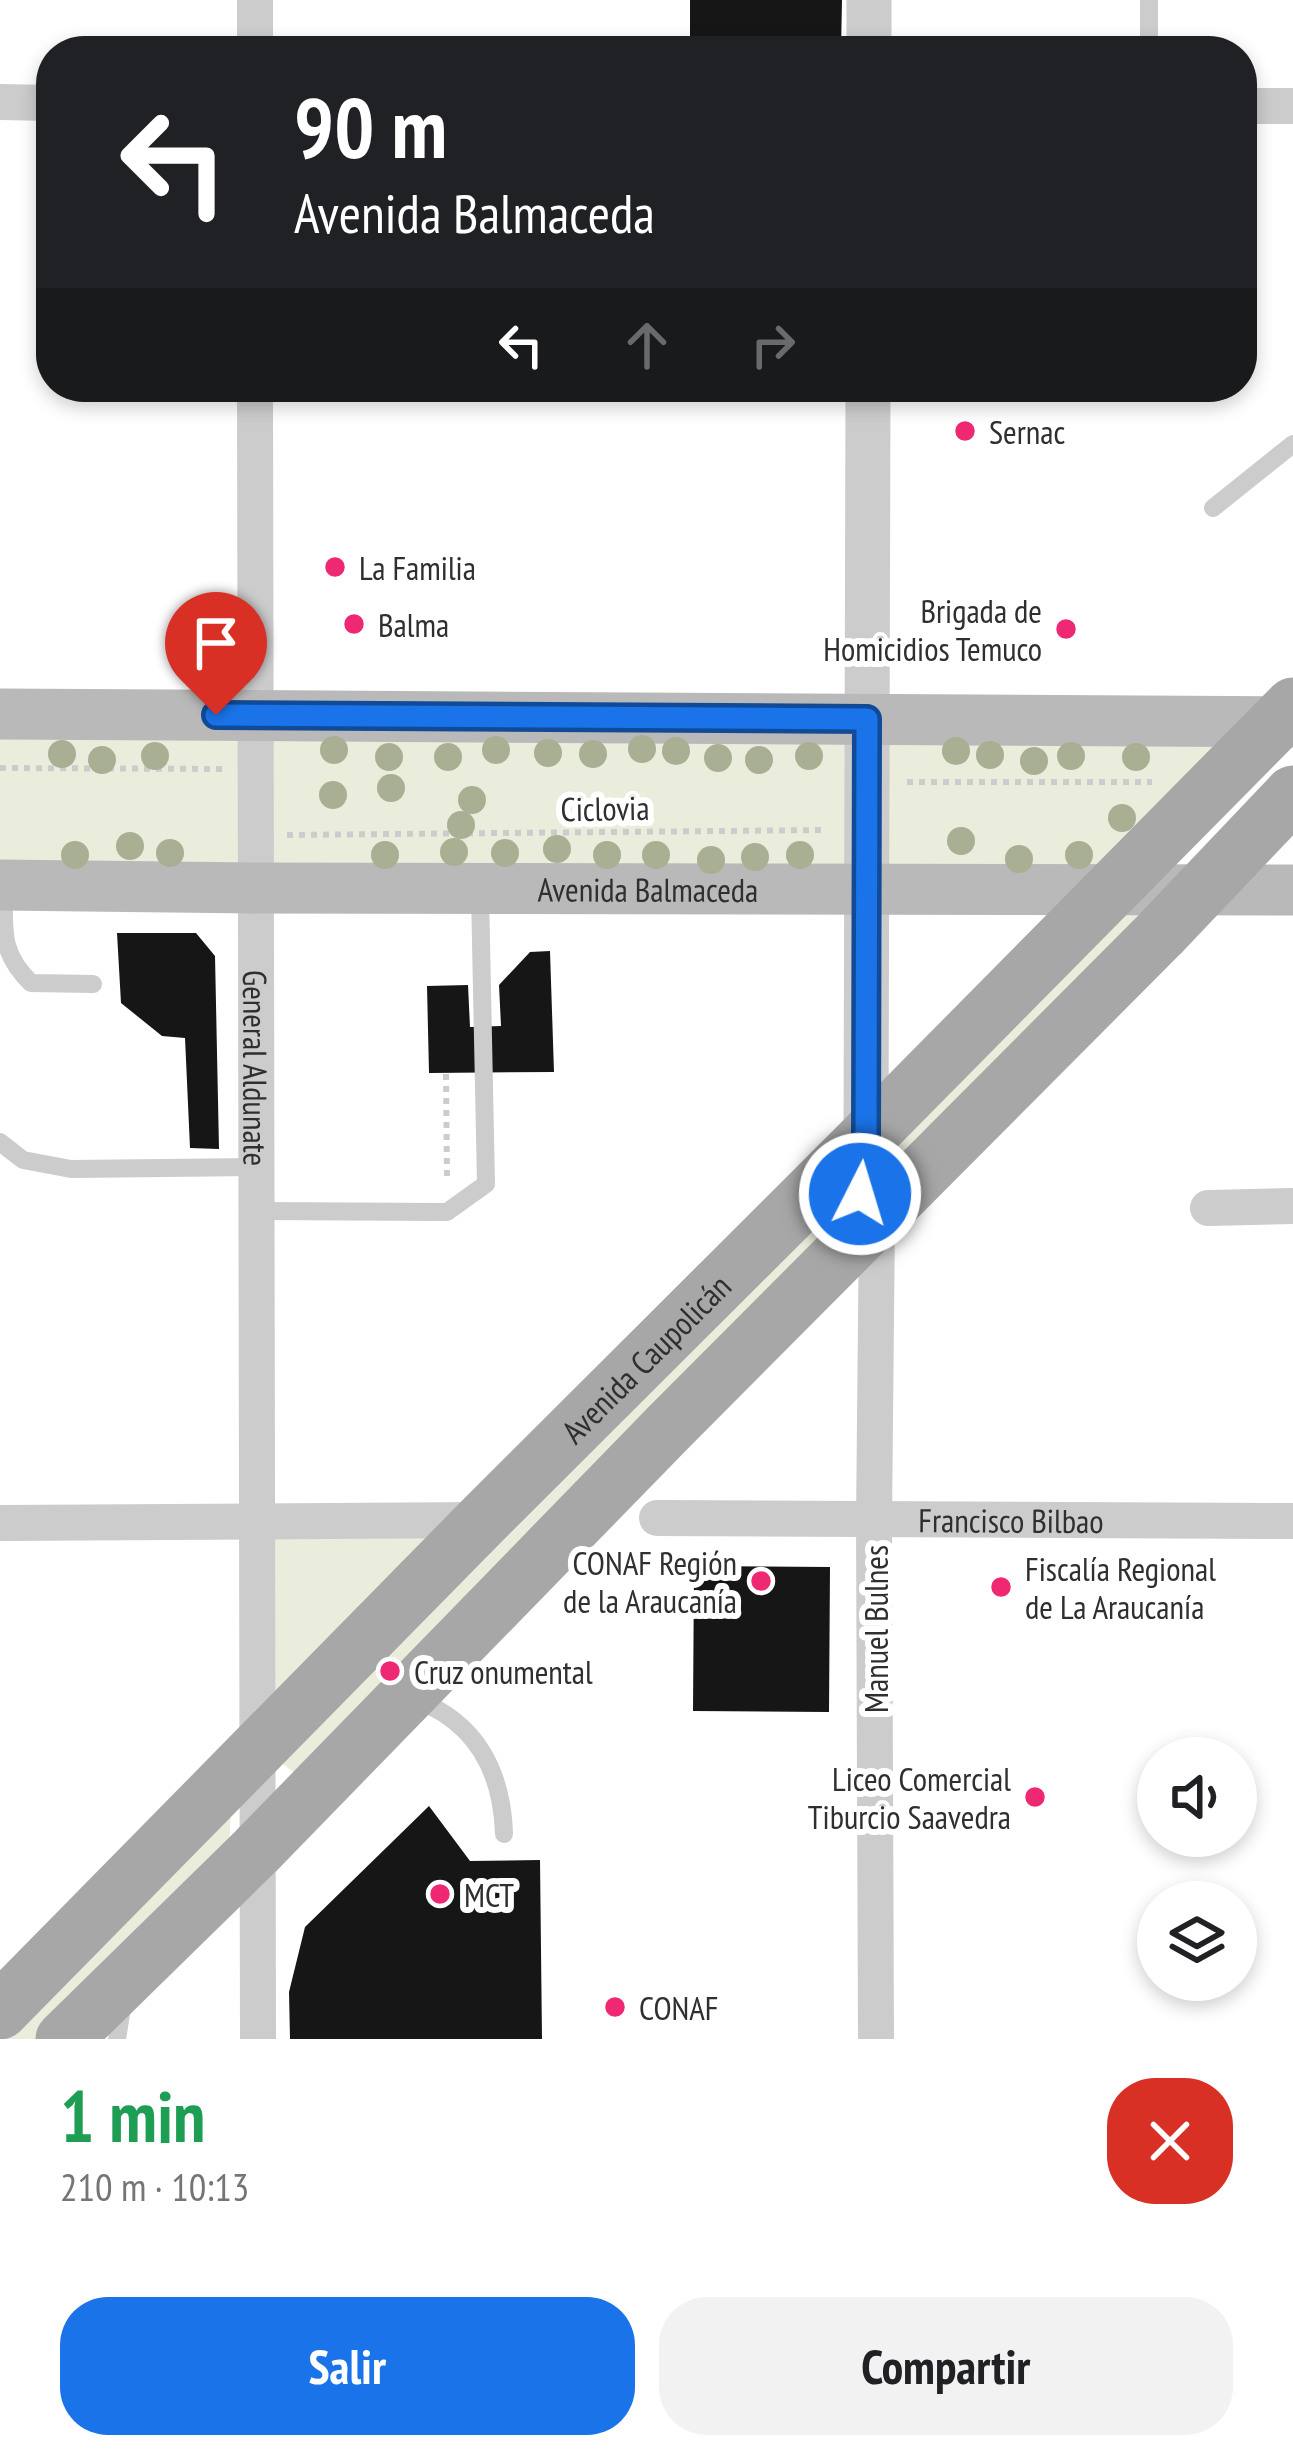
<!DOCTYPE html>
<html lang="es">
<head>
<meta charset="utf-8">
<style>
  :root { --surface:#fff; --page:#f2f2f2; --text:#202124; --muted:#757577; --accent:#1a73e8 }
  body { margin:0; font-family:"PT Sans Narrow",sans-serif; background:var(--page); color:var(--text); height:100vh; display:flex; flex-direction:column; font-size:45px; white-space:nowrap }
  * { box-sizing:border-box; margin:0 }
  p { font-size:39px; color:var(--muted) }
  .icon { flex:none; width:66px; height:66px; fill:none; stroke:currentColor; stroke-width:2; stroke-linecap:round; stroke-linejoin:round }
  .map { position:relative; height:2039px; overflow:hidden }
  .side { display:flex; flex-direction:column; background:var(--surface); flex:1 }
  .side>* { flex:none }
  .top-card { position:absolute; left:36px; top:36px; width:1221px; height:366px; border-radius:48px; box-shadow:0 6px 18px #0003; background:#202124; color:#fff; overflow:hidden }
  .buttons { position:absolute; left:1137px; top:1737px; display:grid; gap:24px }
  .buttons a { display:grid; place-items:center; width:120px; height:120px; border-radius:50%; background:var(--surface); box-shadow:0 6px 18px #0003; font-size:60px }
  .pin { position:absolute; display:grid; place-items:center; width:102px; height:102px; color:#fff; margin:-123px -51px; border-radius:50% 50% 50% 0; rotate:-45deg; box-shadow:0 0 12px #0007 }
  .pin .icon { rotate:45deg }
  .me { position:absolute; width:132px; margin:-66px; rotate:5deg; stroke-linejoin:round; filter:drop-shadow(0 0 9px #0008) }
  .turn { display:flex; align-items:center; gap:42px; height:252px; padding:0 60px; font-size:54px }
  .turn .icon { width:156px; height:156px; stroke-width:2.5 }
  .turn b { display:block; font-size:84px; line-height:102px }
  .lanes { display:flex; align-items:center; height:114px; padding:0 60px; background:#0003; justify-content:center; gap:60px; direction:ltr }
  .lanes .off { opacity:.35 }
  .round { display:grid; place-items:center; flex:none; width:126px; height:126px; border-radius:48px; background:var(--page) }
  .overview { display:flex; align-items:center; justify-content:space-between; height:204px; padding:0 60px }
  h1 { font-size:72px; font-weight:700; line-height:90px; color:#1e9e55 }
  .cta { display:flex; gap:24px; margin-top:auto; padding:24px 60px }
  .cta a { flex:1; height:138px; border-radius:48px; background:var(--accent); color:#fff; font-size:48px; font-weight:700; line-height:138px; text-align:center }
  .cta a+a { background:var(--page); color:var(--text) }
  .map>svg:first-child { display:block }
  .green { fill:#eaeddc }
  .building { fill:#161616 }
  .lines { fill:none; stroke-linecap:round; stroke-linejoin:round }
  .path { stroke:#ccc; stroke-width:6; stroke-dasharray:6 6; stroke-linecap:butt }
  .service { stroke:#ccc; stroke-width:18 }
  .minor { stroke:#ccc; stroke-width:36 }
  .tertiary { stroke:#ccc; stroke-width:45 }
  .secondary { stroke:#b9b9b9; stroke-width:51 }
  .primary { stroke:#a7a7a7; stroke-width:57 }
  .tree { fill:#a8af92 }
  .route-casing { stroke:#114b97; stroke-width:30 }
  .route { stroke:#1a73e8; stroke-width:21 }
  .poi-dot { fill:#ef2873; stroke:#fff; stroke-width:4.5 }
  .labels { text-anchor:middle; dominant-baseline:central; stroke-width:12; stroke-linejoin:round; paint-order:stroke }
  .poi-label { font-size:33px; fill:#2f2f2f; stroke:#fff; text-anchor:start }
  .street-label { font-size:33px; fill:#2f2f2f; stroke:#fff }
</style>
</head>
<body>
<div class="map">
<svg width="1293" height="2039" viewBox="0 0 1293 2039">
  <rect width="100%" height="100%" fill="#fff"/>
  <path class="green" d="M0,729L242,731L241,875L0,871Z
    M266,729L855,742L853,869L265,878Z
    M1252,732L1103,881L883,871L882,735Z
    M1111,902H1175L307,1782L268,1753Z
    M275,1532L451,1535L270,1719Z
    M231,1796L229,1862L46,2039H0V2028Z"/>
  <path class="building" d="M690,0H842L841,51H690Z
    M117,933H196L215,956L219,1149L190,1148L185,1038L162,1036L121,1003Z
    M550,951L554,1072L429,1073L427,986L468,985L470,1027L501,1026L499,985L530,952Z
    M694,1566L830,1567L829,1712L693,1711Z
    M429,1806L470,1861L540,1860L542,2039H290L289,1992L305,1927Z"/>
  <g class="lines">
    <path class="path" d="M0,768L224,769
      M907,782H1152
      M287,835L826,830
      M446,1074L447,1178"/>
    <path class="service" d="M1149,0V51
      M1213,508L1293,444
      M4,889C4,931 0,953 31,983L93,984
      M0,1142L23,1160L71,1169L256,1167
      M256,1211L447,1212L486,1184L480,893
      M417,1700C477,1723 502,1772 504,1834
      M117,2039L123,2002"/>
    <g class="minor">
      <path d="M255,51V0"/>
      <path d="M0,102L51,103"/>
      <path d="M1242,106H1293"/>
      <path id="s1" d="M255,387L258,2039"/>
      <path d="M1208,1208L1293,1206"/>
      <path id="s2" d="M657,1518L1293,1521"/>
      <path d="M0,1523L483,1520"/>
      <path d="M876,2039L874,1521L877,1218"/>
    </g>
    <path class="tertiary" d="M869,51V0
      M866,1138L868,387"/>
    <g class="secondary">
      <path d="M0,714L1293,722"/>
      <path id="s3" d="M0,885L255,888L1293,890"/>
    </g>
    <g class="primary">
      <path id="s4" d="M0,2011L483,1520L866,1138L1293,706"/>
      <path d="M64,2039L256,1851L669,1427L1160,934L1293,794"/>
    </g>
  </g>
  <g class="tree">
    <circle cx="642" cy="749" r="14"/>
    <circle cx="334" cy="750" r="14"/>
    <circle cx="496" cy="750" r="14"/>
    <circle cx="676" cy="751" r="14"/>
    <circle cx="956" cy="751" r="14"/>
    <circle cx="548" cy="753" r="14"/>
    <circle cx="62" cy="754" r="14"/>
    <circle cx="593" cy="754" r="14"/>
    <circle cx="990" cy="755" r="14"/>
    <circle cx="155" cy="756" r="14"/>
    <circle cx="809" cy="756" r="14"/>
    <circle cx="1071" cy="756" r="14"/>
    <circle cx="389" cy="757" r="14"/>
    <circle cx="448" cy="757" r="14"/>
    <circle cx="1136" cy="757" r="14"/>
    <circle cx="718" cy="758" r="14"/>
    <circle cx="102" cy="760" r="14"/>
    <circle cx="759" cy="760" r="14"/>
    <circle cx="1034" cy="761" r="14"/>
    <circle cx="391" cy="788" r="14"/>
    <circle cx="333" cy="795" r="14"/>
    <circle cx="472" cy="800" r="14"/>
    <circle cx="1122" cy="818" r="14"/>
    <circle cx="461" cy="825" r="14"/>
    <circle cx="961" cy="841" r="14"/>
    <circle cx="130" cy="846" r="14"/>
    <circle cx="557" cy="849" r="14"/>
    <circle cx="454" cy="852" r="14"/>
    <circle cx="170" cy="853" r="14"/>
    <circle cx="505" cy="853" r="14"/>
    <circle cx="75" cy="855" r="14"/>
    <circle cx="385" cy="855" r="14"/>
    <circle cx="607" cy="855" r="14"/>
    <circle cx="656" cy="855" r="14"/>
    <circle cx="800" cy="855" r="14"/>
    <circle cx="1079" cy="855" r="14"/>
    <circle cx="755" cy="857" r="14"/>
    <circle cx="1019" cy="859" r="14"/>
    <circle cx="711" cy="860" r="14"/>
  </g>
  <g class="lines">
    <defs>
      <path id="route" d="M216,715L867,719L866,1138L860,1194"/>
    </defs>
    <use href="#route" class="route-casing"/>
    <use href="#route" class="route"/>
  </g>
  <g class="poi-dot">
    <circle cx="965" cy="431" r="12"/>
    <circle cx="335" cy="567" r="12"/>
    <circle cx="354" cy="624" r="12"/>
    <circle cx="1066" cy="629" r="12"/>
    <circle cx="761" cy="1581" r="12"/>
    <circle cx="1001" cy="1587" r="12"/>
    <circle cx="390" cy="1671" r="12"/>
    <circle cx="1035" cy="1797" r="12"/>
    <circle cx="440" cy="1894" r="12"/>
    <circle cx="615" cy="2007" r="12"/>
  </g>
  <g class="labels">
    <g class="poi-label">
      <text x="989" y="431">Sernac</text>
      <text x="359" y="567">La Familia</text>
      <text x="1042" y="610" text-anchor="end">Brigada de<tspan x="1042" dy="38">Homicidios Temuco</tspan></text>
      <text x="378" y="624">Balma</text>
      <text x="737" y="1562" text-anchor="end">CONAF Región<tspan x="737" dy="38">de la Araucanía</tspan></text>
      <text x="1025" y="1568">Fiscalía Regional<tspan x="1025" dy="38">de La Araucanía</tspan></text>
      <text x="414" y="1671">Cruz onumental</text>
      <text x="1011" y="1778" text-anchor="end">Liceo Comercial<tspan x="1011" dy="38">Tiburcio Saavedra</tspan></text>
      <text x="464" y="1894">MCT</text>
      <text x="639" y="2007">CONAF</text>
    </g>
    <g class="street-label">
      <text transform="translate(605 808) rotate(-1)">Ciclovia</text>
      <text stroke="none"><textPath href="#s3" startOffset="648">Avenida Balmaceda</textPath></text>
      <text stroke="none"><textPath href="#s1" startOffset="681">General Aldunate</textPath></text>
      <text stroke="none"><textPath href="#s4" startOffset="918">Avenida Caupolicán</textPath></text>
      <text stroke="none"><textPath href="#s2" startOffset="354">Francisco Bilbao</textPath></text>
      <text transform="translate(875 1629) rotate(-90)">Manuel Bulnes</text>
    </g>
  </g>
</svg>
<div class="buttons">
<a><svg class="icon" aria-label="sound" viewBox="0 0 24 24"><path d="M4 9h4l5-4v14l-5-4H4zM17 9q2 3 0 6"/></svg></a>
<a><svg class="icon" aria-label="layers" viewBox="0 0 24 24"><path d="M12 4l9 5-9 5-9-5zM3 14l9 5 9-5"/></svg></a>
</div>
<div class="pin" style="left:216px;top:715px;background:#d93025"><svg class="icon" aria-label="arrive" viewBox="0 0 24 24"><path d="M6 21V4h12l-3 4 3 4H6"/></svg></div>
<svg class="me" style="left:860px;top:1194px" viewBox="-20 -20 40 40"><circle r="17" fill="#1a73e8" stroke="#fff" stroke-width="3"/><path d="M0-11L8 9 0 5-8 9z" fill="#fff"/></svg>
<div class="top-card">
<div class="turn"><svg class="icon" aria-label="left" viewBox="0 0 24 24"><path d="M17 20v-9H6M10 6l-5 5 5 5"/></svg><div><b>90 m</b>Avenida Balmaceda</div></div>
<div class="lanes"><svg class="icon" aria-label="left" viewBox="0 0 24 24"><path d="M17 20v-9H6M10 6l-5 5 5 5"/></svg><svg class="icon off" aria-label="ahead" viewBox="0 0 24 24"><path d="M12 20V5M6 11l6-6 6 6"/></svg><svg class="icon off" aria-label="right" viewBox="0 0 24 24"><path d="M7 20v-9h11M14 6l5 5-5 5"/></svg></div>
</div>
</div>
<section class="side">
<div class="overview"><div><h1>1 min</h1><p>210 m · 10:13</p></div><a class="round" style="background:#d93025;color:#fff"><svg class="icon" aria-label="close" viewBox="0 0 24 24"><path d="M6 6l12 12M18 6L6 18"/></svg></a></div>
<div class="cta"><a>Salir</a><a>Compartir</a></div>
</section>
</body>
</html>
